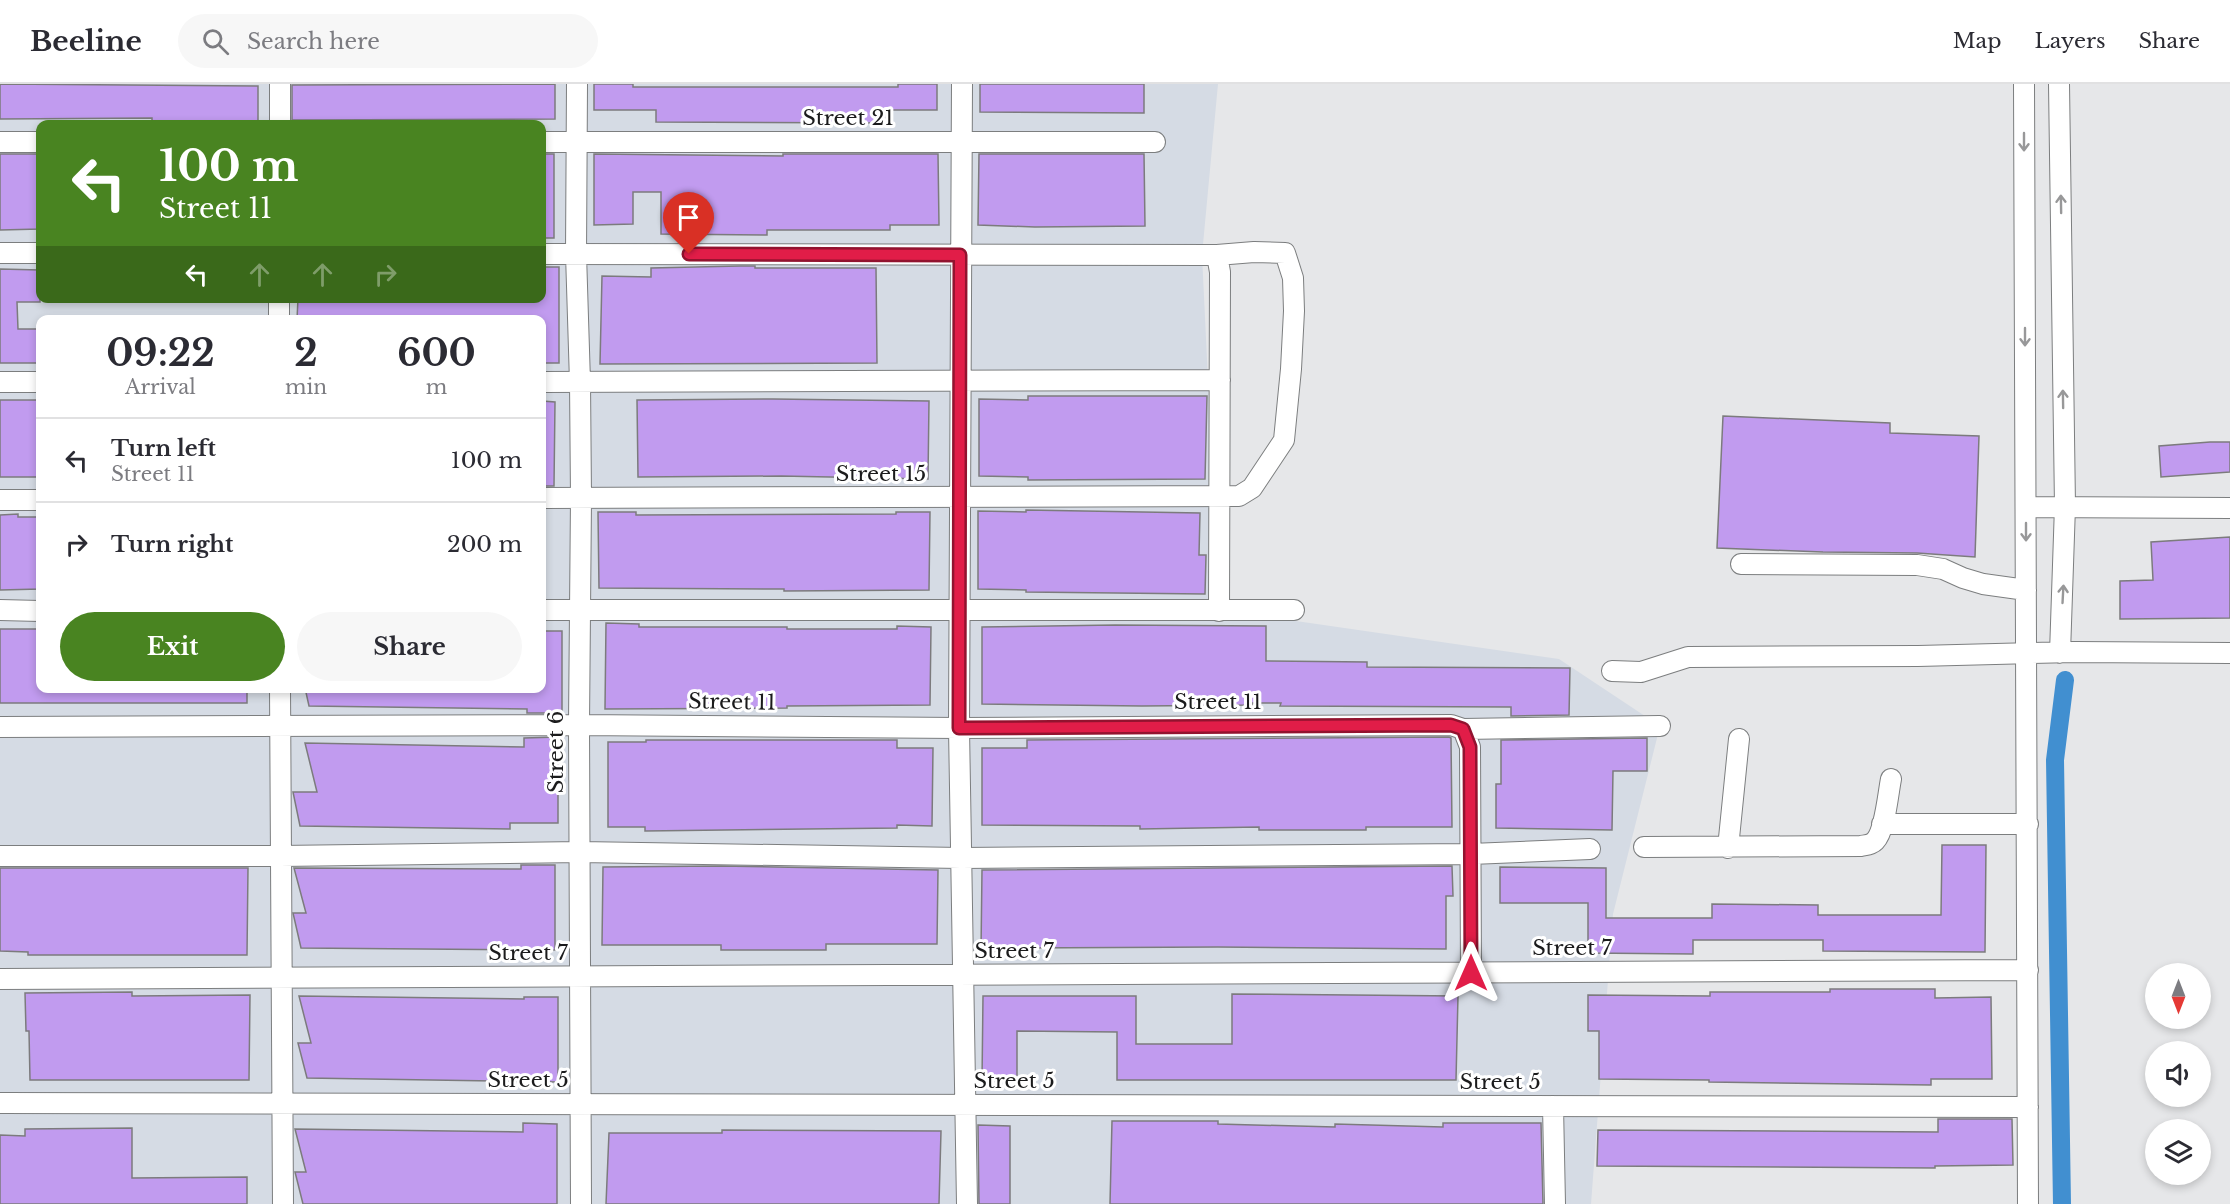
<!DOCTYPE html>
<html lang="en">
<head>
<meta charset="utf-8">
<style>
  :root { --surface:#fff; --page:#f7f7f7; --text:#2b2b33; --muted:#7c7c81; --line:#e1e1e2; --accent:#498421 }
  body { margin:0; font-family:"Libre Baskerville",serif; background:var(--page); color:var(--text); height:100vh; display:flex; flex-direction:column; font-size:22px; white-space:nowrap }
  * { box-sizing:border-box; margin:0 }
  p { font-size:20px; color:var(--muted) }
  .icon { flex:none; width:33px; height:33px; fill:none; stroke:currentColor; stroke-width:2; stroke-linecap:round; stroke-linejoin:round }
  .map { position:relative; flex:1; overflow:hidden }
  .details { position:absolute; left:36px; top:231px; width:510px; height:378px; display:flex; flex-direction:column; background:var(--surface); border-radius:12px; box-shadow:0 3px 9px #0003 }
  .details>* { flex:none }
  .top-card { position:absolute; left:36px; top:36px; width:510px; height:183px; border-radius:12px; box-shadow:0 3px 9px #0003; background:#498421; color:#fff; overflow:hidden }
  .needle { width:39px; rotate:180deg }
  .fabs { position:absolute; left:2145px; top:879px; display:grid; gap:12px }
  .fabs a { display:grid; place-items:center; width:66px; height:66px; border-radius:50%; background:var(--surface); box-shadow:0 3px 9px #0003; font-size:30px }
  .pin { position:absolute; display:grid; place-items:center; width:51px; height:51px; color:#fff; margin:-62px -26px; border-radius:50% 50% 50% 0; rotate:-45deg; box-shadow:0 0 6px #0007 }
  .pin .icon { rotate:45deg }
  .me { position:absolute; width:66px; margin:-33px; rotate:0deg; stroke-linejoin:round; filter:drop-shadow(0 0 4px #0008) }
  .turn { display:flex; align-items:center; gap:21px; height:126px; padding:0 24px; font-size:27px }
  .turn .icon { width:78px; height:78px; stroke-width:2.5 }
  .turn b { display:block; font-size:42px; line-height:51px }
  .lanes { display:flex; align-items:center; height:57px; padding:0 24px; background:#0003; justify-content:center; gap:30px; direction:ltr }
  .lanes .off { opacity:.35 }
  .eta { display:flex; justify-content:space-evenly; align-items:center; height:102px; text-align:center }
  .eta b { font-size:36px; font-weight:800; line-height:42px }
  .cta { display:flex; gap:12px; margin-top:auto; padding:12px 24px }
  .cta a { flex:1; height:69px; border-radius:36px; background:var(--accent); color:#fff; font-size:24px; font-weight:800; line-height:69px; text-align:center }
  .cta a+a { background:var(--page); color:var(--text) }
  ul { padding:0; list-style:none }
  li { display:flex; align-items:center; gap:18px; height:84px; padding:0 24px; border-top:2px solid var(--line) }
  li div { flex:1 }
  li b { display:block; font-size:22px }
  li em { font-style:normal }
  header { display:flex; align-items:center; gap:36px; box-sizing:border-box; height:84px; padding:0 30px; background:var(--surface); border-bottom:2px solid var(--line) }
  header strong { font-size:28px }
  nav { display:flex; gap:33px; margin-inline-start:auto; font-size:21px }
  .search { width:420px; height:54px; background:var(--page); display:flex; align-items:center; gap:15px; box-sizing:border-box; padding:0 21px; border-radius:33px; color:var(--muted); font-size:22px }
  .map>svg:first-child { display:block }
  .built { fill:#d5dbe4; fill-rule:evenodd }
  .lines { fill:none; stroke-linecap:round; stroke-linejoin:round }
  .canal { stroke:#418fd0; stroke-width:18 }
  .building { fill:#c19bef; stroke:#7c7b7d; stroke-width:1.5 }
  .minor-casing { stroke:#7c7e7f; stroke-width:22 }
  .minor { stroke:#fff; stroke-width:20 }
  .oneway { stroke:#989899 }
  .route-casing { stroke:#92132f; stroke-width:15 }
  .route { stroke:#e11d48; stroke-width:10 }
  .labels { text-anchor:middle; dominant-baseline:central; stroke-width:6; stroke-linejoin:round; paint-order:stroke }
  .street-label { font-size:21px; fill:#1b1b1c; stroke:#fff }
</style>
</head>
<body>
<header>
<strong>Beeline</strong>
<div class="search"><svg class="icon" aria-label="search" viewBox="0 0 24 24"><circle cx="10" cy="10" r="6"/><path d="M15 15l6 6"/></svg>Search here</div>
<nav><a>Map</a><a>Layers</a><a>Share</a></nav>
</header>
<div class="map">
<svg width="2230" height="1120" viewBox="0 0 2230 1120">
  <rect width="100%" height="100%" fill="#e6e7e9"/>
  <path class="built" d="M0,0H1218L1202,171L1219,526L1559,575L1660,642L1613,830L1591,1120H0ZM40,40H542V214H40ZM40,236H542V604H40Z"/>
  <g class="lines">
    <path class="canal" d="M2062,1120L2055,676L2065,596"/>
  </g>
  <path class="building" d="M0,0L258,2V38H152V34L0,35Z
    M555,0V35L292,36V1Z
    M594,0H633V3H898V0H937V26H886V39L656,38V26H594Z
    M980,0H1144V29L980,28Z
    M0,70H40V145L0,146Z
    M542,70H554V154H542Z
    M594,70L783,72V70H938L939,141H890V146H767V151L661,150V108H633V140L594,141Z
    M979,70H1144L1145,142L1035,143L978,141Z
    M740,182H755V184H876L877,279L600,280L602,192L651,193V184Z
    M542,183H559V279H542V236H297L298,214H542Z
    M0,185L40,186V218H17L18,245H40V279H0Z
    M1028,312H1207L1205,395L1028,396V393L979,392V315L1028,316Z
    M773,315L929,317L928,395L781,392L638,393L637,316Z
    M0,316H40V393H0Z
    M542,317L555,318L554,402H542Z
    M1723,332L1890,339V349L1979,352L1975,473L1917,469L1823,468L1717,464Z
    M2210,358H2230V388L2161,393L2159,362Z
    M1026,426L1200,429L1199,471H1206L1205,510L1026,508V506L978,505V427L1026,428Z
    M598,428H636V431L896,430V428H930L929,506L784,507V505L599,504Z
    M18,430V433H40V505L0,506V431Z
    M2230,453V534L2120,535V497L2153,496L2151,458Z
    M606,539L639,540V543H787V545H897V542L931,543L930,621L787,622V624L605,625Z
    M1115,541L1266,542V577L1367,578V583L1570,584L1569,631L1511,632V623L1280,622L1281,619H1252V621L1142,622L982,620V543Z
    M0,545H40V604H247V619H0Z
    M542,547H562V629H527V625L309,622L305,604H542Z
    M558,653V739H510V745L300,742L293,708H317L305,659L524,663V654Z
    M1449,653L1451,654L1452,743H1366V746H1259V743L1140,745V742L982,741V664H1027V656Z
    M1647,654V687H1613L1612,746L1496,744V700H1501V656Z
    M646,656H897V664H933L932,742L897,741V744L645,747V743H608V658H646Z
    M1942,761H1986L1985,868L1823,867V856H1693V870L1588,869V819H1500V783L1606,784V834H1712V820L1818,821V831H1941Z
    M521,781H555V866L301,864L293,829H306L294,784L521,785Z
    M721,782L938,786L937,860H826V866H721V861H602L603,783Z
    M1452,782L1453,812H1446V865L1218,863L1015,864V867H981L982,786Z
    M0,784H248L247,871H28V868L0,867Z
    M1830,905H1935V914L1991,913L1992,995H1931V1001L1709,998V996L1599,995V947H1588V911L1710,912V908H1830Z
    M132,908V912L250,911L249,996H30L29,947H26L25,909Z
    M1232,910L1458,912L1456,996H1117V948L1017,947V997H982L983,912H1136V960H1232Z
    M299,912L524,915V913H558V998L307,994L298,959H311Z
    M1938,1035H2012L2013,1081L1935,1082V1084L1597,1082L1598,1046L1938,1048Z
    M1112,1037H1218V1040L1335,1043V1040L1443,1043V1039H1541L1543,1120H1110Z
    M523,1039L557,1040V1120H303L295,1088H306L295,1045L523,1048Z
    M978,1041L1010,1042V1120H979Z
    M132,1044V1094L247,1093V1120H0V1051L25,1052V1045Z
    M722,1046L941,1047L939,1120H606L609,1049H722Z"/>
  <g class="lines">
    <defs>
      <path id="minor" d="M577,0L576,170L580,298L581,414L579,641L581,1120
        M962,0L959,644L967,1120
        M2024,0L2028,1120
        M2059,0L2065,422L2060,569
        M280,40V0
        M0,58H40
        M542,58H1155
        M0,169H40
        M542,170L1217,171L1254,168L1285,169L1293,194L1294,227L1291,285L1284,356L1252,404L1239,412L542,414
        M1217,171L1220,188L1219,527
        M279,236V214
        M0,298H40
        M542,298L1220,296
        M0,416H40
        M2026,423L2230,424
        M1741,480L1917,481L1943,485L1963,494L1983,500L2026,506
        M0,526L40,527
        M542,526H1294
        M1612,587L1641,588L1688,573L1918,572L2074,568L2230,569
        M280,604L283,1120
        M0,643L579,641L959,644L1451,641L1463,645L1660,642
        M1463,645L1470,663L1471,889
        M1882,740H2028
        M1644,763L1861,762C1866,761 1871,761 1875,757C1885,747 1888,710 1891,695
        M1728,764L1739,655
        M0,772H280L580,768L961,774L1471,770L1590,765
        M0,895L2028,886
        M0,1019L2028,1023
        M1553,1022L1555,1120"/>
    </defs>
    <use href="#minor" class="minor-casing"/>
    <use href="#minor" class="minor"/>
  </g>
  <defs><path id="oneway-shaft" d="M-6 0H5M1.5-3L5.5 0L1.5 3" fill="none" stroke-width="1.6" stroke-linecap="round" stroke-linejoin="round" transform="scale(1.5)"/></defs>
  <g class="oneway">
    <use href="#oneway-shaft" transform="translate(2024 58) rotate(90)"/>
    <use href="#oneway-shaft" transform="translate(2061 120) rotate(-91)"/>
    <use href="#oneway-shaft" transform="translate(2025 253) rotate(90)"/>
    <use href="#oneway-shaft" transform="translate(2063 315) rotate(-91)"/>
    <use href="#oneway-shaft" transform="translate(2026 448) rotate(90)"/>
    <use href="#oneway-shaft" transform="translate(2063 510) rotate(-87)"/>
  </g>
  <g class="lines">
    <defs>
      <path id="route" d="M689,170L960,171L959,644L1451,641L1463,645L1470,663L1471,889"/>
    </defs>
    <use href="#route" class="route-casing"/>
    <use href="#route" class="route"/>
  </g>
  <g class="labels">
    <g class="street-label">
      <text x="848" y="34">Street 21</text>
      <text x="881" y="390">Street 15</text>
      <text transform="translate(732 618) rotate(1)">Street 11</text>
      <text x="1218" y="618">Street 11</text>
      <text transform="translate(556 668) rotate(-90)">Street 6</text>
      <text x="1572" y="864">Street 7</text>
      <text x="1014" y="867">Street 7</text>
      <text x="528" y="869">Street 7</text>
      <text x="528" y="996">Street 5</text>
      <text x="1014" y="997">Street 5</text>
      <text x="1500" y="998">Street 5</text>
    </g>
  </g>
</svg>
<div class="fabs">
<a><svg class="needle" viewBox="-14 -14 28 28"><path d="M0-13l5 13h-10z" fill="#e53935"/><path d="M0 13l5-13h-10z" fill="#7c7c81"/></svg></a>
<a><svg class="icon" aria-label="sound" viewBox="0 0 24 24"><path d="M4 9h4l5-4v14l-5-4H4zM17 9q2 3 0 6"/></svg></a>
<a><svg class="icon" aria-label="layers" viewBox="0 0 24 24"><path d="M12 4l9 5-9 5-9-5zM3 14l9 5 9-5"/></svg></a>
</div>
<div class="pin" style="left:689px;top:170px;background:#d93025"><svg class="icon" aria-label="arrive" viewBox="0 0 24 24"><path d="M6 21V4h12l-3 4 3 4H6"/></svg></div>
<svg class="me" style="left:1471px;top:889px" viewBox="-20 -20 40 40"><path d="M0-17L14 15 0 8-14 15z" fill="#e11d48" stroke="#fff" stroke-width="4"/></svg>
<div class="top-card">
<div class="turn"><svg class="icon" aria-label="left" viewBox="0 0 24 24"><path d="M17 20v-9H6M10 6l-5 5 5 5"/></svg><div><b>100 m</b>Street 11</div></div>
<div class="lanes"><svg class="icon" aria-label="left" viewBox="0 0 24 24"><path d="M17 20v-9H6M10 6l-5 5 5 5"/></svg><svg class="icon off" aria-label="ahead" viewBox="0 0 24 24"><path d="M12 20V5M6 11l6-6 6 6"/></svg><svg class="icon off" aria-label="ahead" viewBox="0 0 24 24"><path d="M12 20V5M6 11l6-6 6 6"/></svg><svg class="icon off" aria-label="right" viewBox="0 0 24 24"><path d="M7 20v-9h11M14 6l5 5-5 5"/></svg></div>
</div>
<section class="details">
<div class="eta">
<div><b>09:22</b><p>Arrival</p></div>
<div><b>2</b><p>min</p></div>
<div><b>600</b><p>m</p></div>
</div>
<ul>
<li><svg class="icon" aria-label="left" viewBox="0 0 24 24"><path d="M17 20v-9H6M10 6l-5 5 5 5"/></svg><div><b>Turn left</b><p>Street 11</p></div><em>100 m</em></li>
<li><svg class="icon" aria-label="right" viewBox="0 0 24 24"><path d="M7 20v-9h11M14 6l5 5-5 5"/></svg><div><b>Turn right</b></div><em>200 m</em></li>
</ul>
<div class="cta"><a>Exit</a><a>Share</a></div>
</section>
</div>
</body>
</html>
